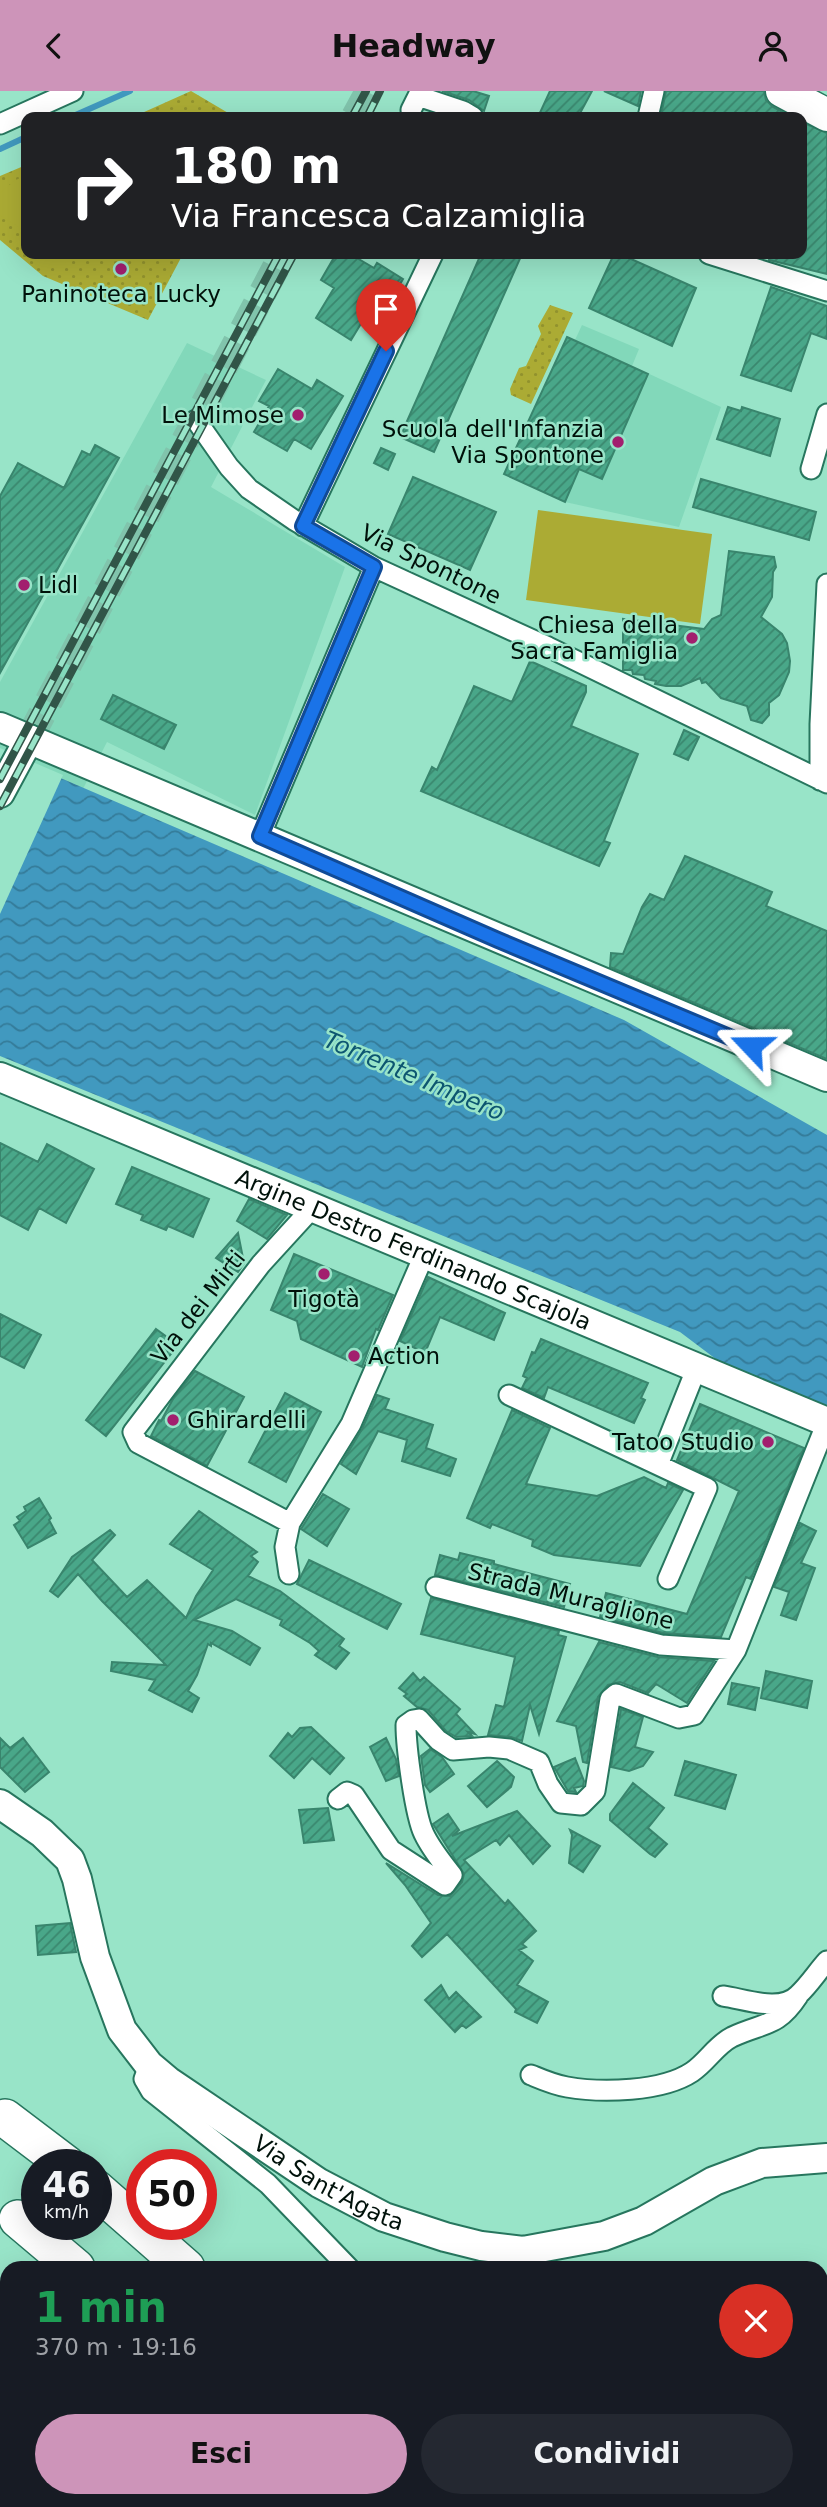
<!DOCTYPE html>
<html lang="it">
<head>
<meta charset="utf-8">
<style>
  :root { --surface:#171b24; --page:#242831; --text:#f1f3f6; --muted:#9ea1a6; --accent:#cd94b9 }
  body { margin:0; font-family:"DejaVu Sans",sans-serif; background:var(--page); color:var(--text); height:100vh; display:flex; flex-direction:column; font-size:26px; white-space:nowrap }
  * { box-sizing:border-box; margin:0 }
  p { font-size:23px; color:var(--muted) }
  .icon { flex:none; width:38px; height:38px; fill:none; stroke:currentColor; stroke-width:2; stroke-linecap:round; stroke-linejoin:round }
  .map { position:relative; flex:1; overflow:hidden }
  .side { position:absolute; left:0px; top:2170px; width:828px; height:247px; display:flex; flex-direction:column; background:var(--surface); border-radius:21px 21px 0 0; box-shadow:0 7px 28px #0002 }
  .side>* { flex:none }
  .banner { position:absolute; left:21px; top:21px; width:786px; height:147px; border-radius:14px; box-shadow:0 7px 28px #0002; background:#202124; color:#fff; overflow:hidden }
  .speed { position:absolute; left:21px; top:2058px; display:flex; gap:14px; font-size:35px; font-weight:700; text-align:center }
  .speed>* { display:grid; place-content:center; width:91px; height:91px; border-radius:50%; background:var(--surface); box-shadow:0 7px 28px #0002; line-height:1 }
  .speed small { font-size:18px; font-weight:400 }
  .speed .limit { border:10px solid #d22; background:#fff; color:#111 }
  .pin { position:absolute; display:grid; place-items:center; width:60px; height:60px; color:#fff; margin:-72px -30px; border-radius:50% 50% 50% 0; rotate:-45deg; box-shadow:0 0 7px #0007 }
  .pin .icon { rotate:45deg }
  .me { position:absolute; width:77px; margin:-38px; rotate:293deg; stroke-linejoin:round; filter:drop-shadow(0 0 5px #0008) }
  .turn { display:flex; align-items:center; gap:24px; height:147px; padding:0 35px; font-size:32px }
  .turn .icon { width:91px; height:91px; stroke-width:2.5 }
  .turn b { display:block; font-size:49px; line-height:60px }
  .round { display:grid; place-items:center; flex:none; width:74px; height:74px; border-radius:37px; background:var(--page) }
  .head { display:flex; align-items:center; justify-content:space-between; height:119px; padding:0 35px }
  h1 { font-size:42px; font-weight:700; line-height:52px; color:#1e9e55 }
  .button { display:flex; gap:14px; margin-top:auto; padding:14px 35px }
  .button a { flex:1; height:80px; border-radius:42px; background:var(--accent); color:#111; font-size:28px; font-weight:700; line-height:80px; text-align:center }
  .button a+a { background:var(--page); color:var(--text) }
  header { display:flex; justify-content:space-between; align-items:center; height:91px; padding:0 35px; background:var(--accent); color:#111; font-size:32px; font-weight:700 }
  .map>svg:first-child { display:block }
  .built { fill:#82d8ba }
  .park { fill:url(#park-dots) }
  .pitch { fill:#abab34 }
  .water { fill:url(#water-waves) }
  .pier { fill:#98e4c8 }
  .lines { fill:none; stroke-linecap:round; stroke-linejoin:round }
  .stream { stroke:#4199bf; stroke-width:6 }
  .building { fill:url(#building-hatch); stroke:#39856d; stroke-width:2 }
  .secondary-tunnel { stroke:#81c4ac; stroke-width:28; stroke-dasharray:28 14; stroke-linecap:butt }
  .highway-tunnel { stroke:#81c4ac; stroke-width:37; stroke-dasharray:37 18; stroke-linecap:butt }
  .street-casing { stroke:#27765e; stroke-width:23 }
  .secondary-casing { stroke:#27765e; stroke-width:32 }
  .primary-casing { stroke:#27765e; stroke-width:35 }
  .highway-casing { stroke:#27765e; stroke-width:40 }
  .street { stroke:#fff; stroke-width:19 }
  .secondary { stroke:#fff; stroke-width:28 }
  .primary { stroke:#fff; stroke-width:32 }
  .highway { stroke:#fff; stroke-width:37 }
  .rail-casing { stroke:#315548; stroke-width:8 }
  .rail { stroke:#98e4c8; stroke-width:5; stroke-dasharray:16; stroke-linecap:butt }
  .route-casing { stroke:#114b97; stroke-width:18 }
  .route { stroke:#1a73e8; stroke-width:12 }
  .poi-dot { fill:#a21f6e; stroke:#98e4c8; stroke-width:2.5 }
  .labels { text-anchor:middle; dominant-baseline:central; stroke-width:5; stroke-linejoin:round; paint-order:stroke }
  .poi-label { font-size:23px; fill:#00110a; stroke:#98e4c8; text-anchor:end }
  .street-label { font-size:23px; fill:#00110a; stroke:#98e4c8 }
  .water-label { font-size:24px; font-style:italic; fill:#0d5671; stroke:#98e4c8 }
</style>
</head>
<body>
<header><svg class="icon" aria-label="back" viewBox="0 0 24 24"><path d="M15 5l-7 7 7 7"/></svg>Headway<svg class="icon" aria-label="person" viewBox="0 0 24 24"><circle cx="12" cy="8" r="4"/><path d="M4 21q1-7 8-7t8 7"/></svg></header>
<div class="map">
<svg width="827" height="2416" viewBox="0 0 827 2416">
  <defs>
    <pattern id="park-dots" width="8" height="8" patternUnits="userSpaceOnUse" patternTransform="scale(1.75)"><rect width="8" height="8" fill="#abab34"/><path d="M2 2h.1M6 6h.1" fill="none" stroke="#91922d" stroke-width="1.8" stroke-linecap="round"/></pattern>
    <pattern id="water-waves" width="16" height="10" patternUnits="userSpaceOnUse" patternTransform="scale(1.75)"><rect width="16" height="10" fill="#4199bf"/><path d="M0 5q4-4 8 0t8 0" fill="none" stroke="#347b99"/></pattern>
    <pattern id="building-hatch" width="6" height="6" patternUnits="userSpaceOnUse" patternTransform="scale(1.75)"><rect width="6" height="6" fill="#49a789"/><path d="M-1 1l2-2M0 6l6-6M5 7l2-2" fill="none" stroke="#3a876e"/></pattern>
  </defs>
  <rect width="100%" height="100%" fill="#98e4c8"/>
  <path class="built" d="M582,234L639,258L632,275L721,316L679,436L565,411L511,386Z
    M187,252L266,289L211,396L345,476L255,724L107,651L0,860V591Z"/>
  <path class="park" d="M191,0L235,26H133Z
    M26,74V163H183L148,229L43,185L0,149V85Z
    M550,214L573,222L531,313L511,304L510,298L519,277L526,275L541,243L538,235Z"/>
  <path class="pitch" d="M26,84V163H82L62,174H37L23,162L20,137L0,124V102L14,90Z
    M538,419L712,443L700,533L526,509Z"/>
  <path class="water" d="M0,661L624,929L827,1044V1321L741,1287L680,1241L0,965Z"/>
  <path class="pier" d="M0,657L63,684L0,823Z"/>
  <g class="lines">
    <path class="stream" d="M71,26L130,0
      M0,58L26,46"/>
  </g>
  <path class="building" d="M442,0H473L489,5L484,20L469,9Z
    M550,0H592L578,26H538Z
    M604,0H641L638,15Z
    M666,0H764L766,9L773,16L792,26H666L661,24Z
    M802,31L827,42V183L769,169L770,163H802Z
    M336,163H350L374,177L377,172L403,188L376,233L365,226L351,249L316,227L334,197L321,189Z
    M481,163H522L434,361L400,346Z
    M614,163H620L696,197L672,255L589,217Z
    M771,196L827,215V248L811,242L791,300L741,284Z
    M567,246L648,283L602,388L579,378L565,411L504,383Z
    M278,278L312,298L317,289L343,305L311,358L294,348L287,360L254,341L269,315L259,310Z
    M728,316L741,320L742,316L780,328L770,365L717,348Z
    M95,354L119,367L0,582V405L18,372L64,397L82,360L90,364Z
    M381,357L395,363L388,379L374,372Z
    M413,386L496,421L470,479L388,443Z
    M701,388L816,421L809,449L693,416Z
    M729,460L774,466L776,476L773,481L772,506L761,526L782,543L787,552L790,570L789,581L779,604L769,612V624L762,632L751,629L747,615L721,607L706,591L702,592L700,587L681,595H666L655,593L656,590L645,588L644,584L633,583L632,579H623V528L704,538L712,528L721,524Z
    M530,570L586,595V601L571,635L638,663L604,750L610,752L599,775L421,700L432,676L437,679L474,595L512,611Z
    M113,604L176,634L164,658L101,628Z
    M684,639L699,646L688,669L674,663Z
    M685,765L772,801L766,815L827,840V968L610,876L611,862L623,863L642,816L650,803L664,809Z
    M0,1052L38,1071L47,1053L94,1078L66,1132L39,1117L28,1139L0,1124Z
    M132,1076L209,1108L193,1146L168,1135L166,1139L141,1129L143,1124L116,1113Z
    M249,1108L287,1124L267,1148L237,1130Z
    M238,1142L244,1172L238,1181L216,1167Z
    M294,1163L393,1204L378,1239L376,1238L362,1276L301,1248L297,1230L271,1219Z
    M428,1186L505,1222L494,1249L440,1226L425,1262L400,1250Z
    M0,1223L41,1244L24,1277L0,1265Z
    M156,1238L178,1254L106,1345L86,1329Z
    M541,1248L648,1292L641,1307L645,1309L634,1332L548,1296L544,1307L522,1297L527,1287L523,1285L532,1261L535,1262Z
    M195,1280L244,1306L207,1375L151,1345L159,1329L161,1330L173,1308Z
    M285,1302L321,1321L286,1391L249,1371Z
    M377,1304L389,1308L385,1318L433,1334L426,1357L456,1368L450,1385L402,1370L407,1349L378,1340L356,1383L341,1373L362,1338Z
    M700,1313L804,1357L751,1488L746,1486L721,1546L663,1542L600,1526L606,1502L687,1523L739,1400L677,1369Z
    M512,1319L550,1337L526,1393L597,1405L644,1386L666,1397L668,1392L683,1399L640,1475L554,1464L532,1455L533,1449L492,1433L490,1437L467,1427Z
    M323,1403L349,1418L327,1455L301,1438Z
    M39,1407L51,1427L49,1429L56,1442L28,1457L14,1434L20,1430L17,1426L26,1420L24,1416Z
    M199,1420L257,1461L251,1465L258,1471L248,1485L280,1500L344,1548L339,1555L349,1562L336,1578L315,1564L319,1560L310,1552L280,1534L282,1529L236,1508L194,1529L232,1540L260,1557L250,1574L211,1552V1555L208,1553L197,1584L188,1600L199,1607L192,1621L149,1599L155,1589L111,1580L112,1571L166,1574L102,1510L78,1483L58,1506L50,1500L72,1466L110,1439L115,1444L92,1469L127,1506L147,1489L186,1527L196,1505L213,1479L170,1453Z
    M800,1432L816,1440L801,1472L815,1477L796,1529L781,1524L789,1501L774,1496Z
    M460,1462L494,1470V1473L570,1493L564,1516L435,1484L440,1464L458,1469Z
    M309,1469L401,1513L387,1538L297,1493Z
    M431,1507L559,1540L558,1544L566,1546L539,1643L530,1614L522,1650L511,1646L488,1644L496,1614L504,1616L515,1566L421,1543Z
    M599,1551L658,1566L714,1570L687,1612L656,1593L648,1602L620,1591L608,1594L598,1606L587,1672L583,1671L576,1635L557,1630Z
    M766,1580L812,1590L807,1617L761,1607Z
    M413,1582L420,1590L424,1586L460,1618L456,1623L475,1643L468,1641L472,1645L456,1646L446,1640L428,1619L417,1616L404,1605L407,1603L399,1597Z
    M732,1592L759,1597L755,1619L728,1613Z
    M621,1618L643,1626L635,1656L653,1661L643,1675L629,1680L611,1676Z
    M311,1636L344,1667L330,1683L312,1667L294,1687L270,1665L288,1642L292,1646L300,1637Z
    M0,1647L10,1657L23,1647L49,1681L25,1701L0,1676Z
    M386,1647L396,1668L399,1685L386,1690L370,1656Z
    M430,1658L442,1666L454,1683L430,1701L425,1694L421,1665Z
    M575,1667L584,1690L583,1695L574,1697L576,1701L568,1700L554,1676Z
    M497,1670L514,1686L511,1696L487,1716L468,1695Z
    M685,1670L736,1684L725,1718L675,1704Z
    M633,1692L664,1717L648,1737L667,1753L655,1766L650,1763L610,1729V1723Z
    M328,1717L334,1749L304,1752L299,1719Z
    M517,1720L550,1755L533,1773L509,1744L500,1754L496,1749L464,1769L505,1813L508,1809L536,1840L522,1853L526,1856L519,1859L533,1870L517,1894L548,1911L537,1932L515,1921L516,1918L447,1843L422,1866L412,1855L431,1832L405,1794L386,1772L438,1804L450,1805L462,1791L464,1783L433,1733L448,1723L459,1739L452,1745Z
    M570,1739L600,1755L583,1781L569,1772L572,1744Z
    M70,1832L76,1861L38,1864L36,1835Z
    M441,1894L449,1908L456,1901L481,1926L466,1937L462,1934L455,1941L425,1909Z"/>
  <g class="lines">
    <path class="secondary-tunnel" d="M355,26L369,0
      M29,648L283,163"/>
    <path class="highway-tunnel" d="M304,2410L310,2416
      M385,2410L389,2416"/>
    <defs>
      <path id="street" d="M411,19L418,5L463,20L473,26
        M648,26L654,0
        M0,33L73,0
        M709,163L827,200
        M196,329L229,376L249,398L294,429L342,457L374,476L548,556L827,692
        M811,378L827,323
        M303,435L433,163
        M820,689V633L827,493
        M260,745L374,476
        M509,1304L707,1397L668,1488
        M658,1374L697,1276
        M290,1432L138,1352L133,1341L261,1173L314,1115
        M289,1483L285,1456L290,1432L351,1333L425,1162
        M436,1496L661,1554L736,1559
        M338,1708L347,1701L354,1704L391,1759L445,1794L452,1784C442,1771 431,1758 424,1743C415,1725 406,1656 406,1634L413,1629L419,1628L438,1649L453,1659L489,1656L509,1658L539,1671L548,1693L561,1712L581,1714L595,1700L610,1608L616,1603L679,1627L694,1624L736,1559L827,1331
        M723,1905C745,1908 781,1922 798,1904C809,1894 817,1881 827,1870
        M149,1974L144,1988L151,2000L268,2093L349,2177
        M531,1984C543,1989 554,1994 567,1996C601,2002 662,2001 692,1981C707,1971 716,1954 732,1946C764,1931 777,1937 798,1905
        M29,2410L34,2416
        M620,2416L629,2410"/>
      <g id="secondary">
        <path d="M0,636L827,986"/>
        <path d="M0,702L29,648"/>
        <path id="s1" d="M0,986L827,1331"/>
        <path id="s2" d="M0,1713L42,1742L70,1769L77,1788L95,1866L122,1939L149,1974L168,1990L319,2092L384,2126L445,2146L481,2155L523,2160L604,2145L644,2130L714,2090L762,2072L827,2067"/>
      </g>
      <path id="primary" d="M782,0L827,24"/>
      <path id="highway" d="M5,2027L67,2074
        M96,2098L186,2177
        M18,2128L76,2177"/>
    </defs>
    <use href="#street" class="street-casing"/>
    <use href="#secondary" class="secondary-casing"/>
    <use href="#primary" class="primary-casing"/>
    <use href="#highway" class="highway-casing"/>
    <use href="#street" class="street"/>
    <use href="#secondary" class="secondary"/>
    <use href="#primary" class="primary"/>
    <use href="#highway" class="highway"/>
    <defs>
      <path id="rail" d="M352,26L366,0
        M367,26L380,0
        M0,688L279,163
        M0,715L294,163"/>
    </defs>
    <use href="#rail" class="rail-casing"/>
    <use href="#rail" class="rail"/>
  </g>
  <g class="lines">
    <defs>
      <path id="route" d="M386,260L303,435L374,476L260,745L498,849L751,955"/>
    </defs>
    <use href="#route" class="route-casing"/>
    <use href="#route" class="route"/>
  </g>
  <g class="poi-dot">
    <circle cx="121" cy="178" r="7"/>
    <circle cx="298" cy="324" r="7"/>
    <circle cx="618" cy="351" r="7"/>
    <circle cx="24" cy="494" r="7"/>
    <circle cx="692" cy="547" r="7"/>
    <circle cx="324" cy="1183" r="7"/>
    <circle cx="354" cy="1265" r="7"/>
    <circle cx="173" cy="1329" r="7"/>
    <circle cx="768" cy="1351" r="7"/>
  </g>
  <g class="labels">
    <g class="poi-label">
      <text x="121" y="203" text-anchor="middle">Paninoteca Lucky</text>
      <text x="284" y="324">Le Mimose</text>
      <text x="604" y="338">Scuola dell'Infanzia<tspan x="604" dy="26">Via Spontone</tspan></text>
      <text x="38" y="494" text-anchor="start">Lidl</text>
      <text x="678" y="534">Chiesa della<tspan x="678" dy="26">Sacra Famiglia</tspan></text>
      <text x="324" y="1208" text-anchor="middle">Tigotà</text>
      <text x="368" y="1265" text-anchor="start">Action</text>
      <text x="187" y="1329" text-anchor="start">Ghirardelli</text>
      <text x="754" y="1351">Tatoo Studio</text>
    </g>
    <g class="street-label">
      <text transform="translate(431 473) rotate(26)">Via Spontone</text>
      <text stroke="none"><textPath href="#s1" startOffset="448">Argine Destro Ferdinando Scajola</textPath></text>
      <text transform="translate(198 1216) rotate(-52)">Via dei Mirti</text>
      <text transform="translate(571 1505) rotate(14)">Strada Muraglione</text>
      <text stroke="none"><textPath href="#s2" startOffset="528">Via Sant'Agata</textPath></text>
    </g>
    <g class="water-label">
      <text transform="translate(414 985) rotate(23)">Torrente Impero</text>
    </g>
  </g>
</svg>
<div class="speed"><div>46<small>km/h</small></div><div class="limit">50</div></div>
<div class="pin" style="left:386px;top:260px;background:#d93025"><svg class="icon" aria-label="arrive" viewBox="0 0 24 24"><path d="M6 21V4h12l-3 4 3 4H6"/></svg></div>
<svg class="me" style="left:751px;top:955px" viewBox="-20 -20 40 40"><path d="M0-17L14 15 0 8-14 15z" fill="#1a73e8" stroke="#fff" stroke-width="4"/></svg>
<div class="banner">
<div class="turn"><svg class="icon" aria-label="right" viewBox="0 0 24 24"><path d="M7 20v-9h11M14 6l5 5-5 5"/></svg><div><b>180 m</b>Via Francesca Calzamiglia</div></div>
</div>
<section class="side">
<div class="head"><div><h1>1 min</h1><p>370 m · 19:16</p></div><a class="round" style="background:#d93025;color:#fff"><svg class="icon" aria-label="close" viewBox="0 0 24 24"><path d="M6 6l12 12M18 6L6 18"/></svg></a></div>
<div class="button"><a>Esci</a><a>Condividi</a></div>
</section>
</div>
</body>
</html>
